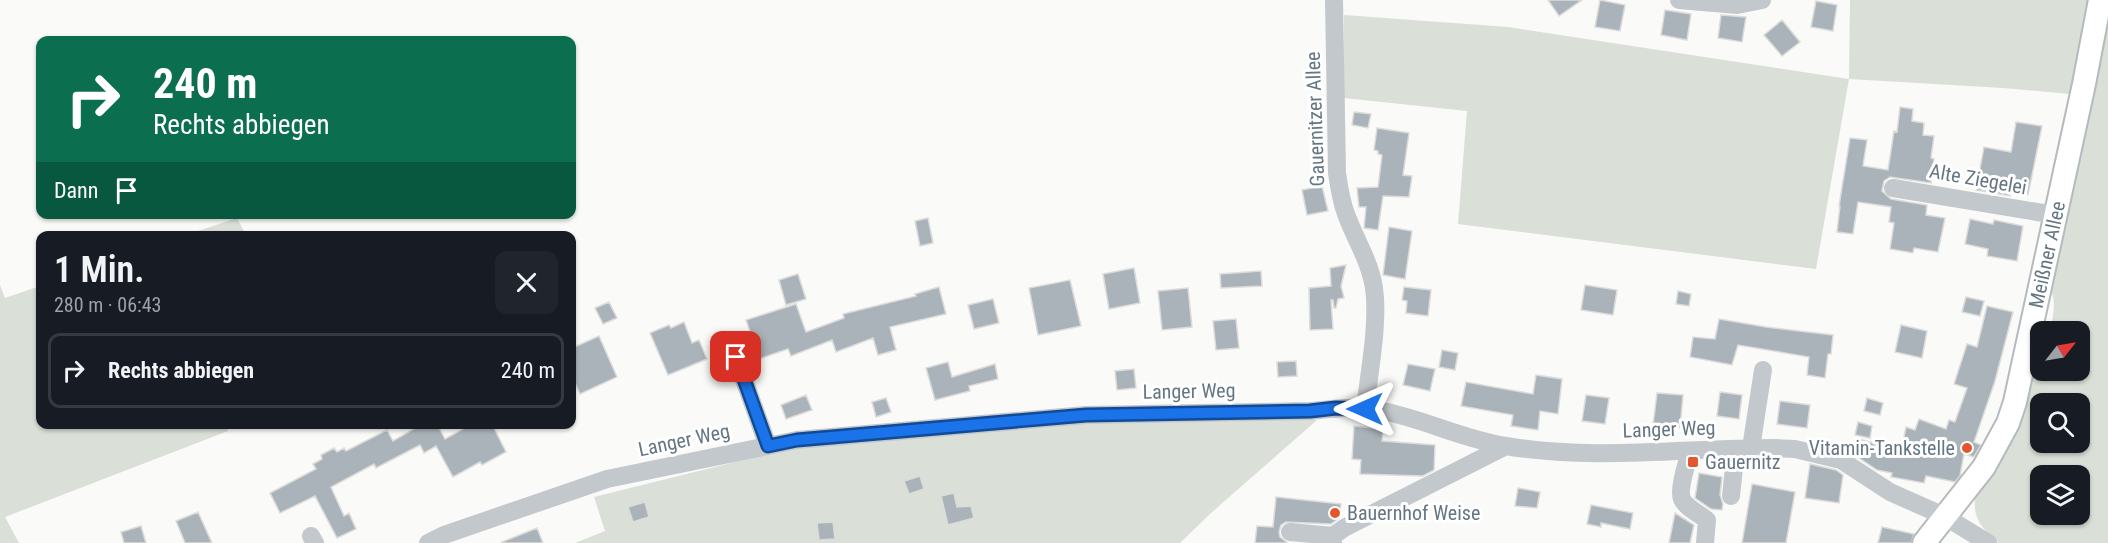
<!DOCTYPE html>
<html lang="de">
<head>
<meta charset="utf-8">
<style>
  :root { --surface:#171b24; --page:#20242c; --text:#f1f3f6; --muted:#9ea1a6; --line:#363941 }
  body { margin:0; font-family:"Roboto Condensed",sans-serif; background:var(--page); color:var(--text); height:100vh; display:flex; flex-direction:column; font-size:22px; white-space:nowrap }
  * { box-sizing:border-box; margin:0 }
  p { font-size:20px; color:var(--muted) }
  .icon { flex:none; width:33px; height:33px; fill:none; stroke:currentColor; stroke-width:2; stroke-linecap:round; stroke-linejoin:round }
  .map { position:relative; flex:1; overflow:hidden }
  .drawer { position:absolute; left:36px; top:231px; width:540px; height:198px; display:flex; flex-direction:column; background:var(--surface); border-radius:12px; box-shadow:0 2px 4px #0004 }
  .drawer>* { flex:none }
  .banner { position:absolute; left:36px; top:36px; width:540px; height:183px; border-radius:12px; box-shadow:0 2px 4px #0004; background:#0b6e4f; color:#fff; overflow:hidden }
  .needle { width:39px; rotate:59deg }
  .fabs { position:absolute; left:2030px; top:321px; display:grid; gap:12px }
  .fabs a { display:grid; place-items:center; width:60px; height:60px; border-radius:12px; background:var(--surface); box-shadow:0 2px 4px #0004; font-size:30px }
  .pin { position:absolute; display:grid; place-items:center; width:51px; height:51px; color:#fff; margin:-26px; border-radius:12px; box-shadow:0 3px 9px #0006 }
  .me { position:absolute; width:66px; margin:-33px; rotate:270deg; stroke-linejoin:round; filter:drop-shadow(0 0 4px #0008) }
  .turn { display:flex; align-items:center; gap:21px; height:126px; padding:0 18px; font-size:27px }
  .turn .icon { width:78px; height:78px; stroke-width:2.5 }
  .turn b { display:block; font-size:42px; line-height:51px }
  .then { display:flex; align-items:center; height:57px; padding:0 18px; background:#0003; gap:12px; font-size:22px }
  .round { display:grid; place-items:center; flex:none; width:63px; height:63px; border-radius:12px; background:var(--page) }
  .headline { display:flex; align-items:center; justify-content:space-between; height:102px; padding:0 18px }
  h1 { font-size:36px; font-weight:600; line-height:45px }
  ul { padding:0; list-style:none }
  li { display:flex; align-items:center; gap:18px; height:75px; margin:0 12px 9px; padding:0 6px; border:3px solid var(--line); border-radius:12px }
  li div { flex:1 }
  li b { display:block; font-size:22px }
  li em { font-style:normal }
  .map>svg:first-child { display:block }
  .green { fill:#dadfd7; fill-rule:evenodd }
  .building { fill:#aab3b9; stroke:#dcdcda; stroke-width:1.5 }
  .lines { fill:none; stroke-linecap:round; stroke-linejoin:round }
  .major-casing { stroke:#b5babe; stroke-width:26 }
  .minor { stroke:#c3c8cc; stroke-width:18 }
  .major { stroke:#fff; stroke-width:22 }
  .route-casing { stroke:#114b97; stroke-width:15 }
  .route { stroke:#1a73e8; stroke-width:10 }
  .poi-dot { fill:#e4572e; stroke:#fff; stroke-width:2 }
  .labels { text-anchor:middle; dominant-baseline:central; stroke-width:6; stroke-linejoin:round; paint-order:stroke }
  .street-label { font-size:20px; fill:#657683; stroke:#fff }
  .poi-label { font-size:20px; fill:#657683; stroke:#fff; text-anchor:start }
</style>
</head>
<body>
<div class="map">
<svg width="2108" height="543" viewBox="0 0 2108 543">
  <rect width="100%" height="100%" fill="#fafaf8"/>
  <path class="green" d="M1850,0H2091L2079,72L2072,80L2070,94L2003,88L1849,79L1816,269L1458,224L1467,111L1344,98V15L1508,27L1849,79Z
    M2108,6V543H1999C1985,532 1973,520 1975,501C1975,494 1995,474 1999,463C2013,427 2021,389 2040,355V370H2079V332L2050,331C2053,316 2057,303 2050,288ZM2040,404H2079V442H2040ZM2040,476H2079V514H2040Z
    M237,218L246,235H186Z
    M0,285L5,298L40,286V424H225L228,431L5,517L19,543H0Z
    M1116,419L1317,420L1211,513L1180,543H575L605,531L594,497L791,448Z"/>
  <path class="building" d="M1548,0H1582L1559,16Z
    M1600,0L1625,5L1620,31L1595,27Z
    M1816,1L1837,5L1833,31L1811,27Z
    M1665,10L1691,14L1687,40L1661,35Z
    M1721,15L1746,17L1742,42L1718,38Z
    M1782,20L1800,42L1782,56L1764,35Z
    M1900,107L1913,109L1912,121L1924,123L1923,135L1934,136L1931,158L1934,159L1931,183L1890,177L1884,181L1882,191L1891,199L1927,205L1926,215L1945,218L1938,252L1914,248L1913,253L1890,249L1894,223L1889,222L1891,207L1858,202L1853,234L1837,232L1840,206H1839L1850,138L1867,140L1863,166L1888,170L1894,131L1897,132Z
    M1354,112L1371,114L1368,128L1352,125Z
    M2016,122L2042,126L2028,195L2011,192L2010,196L1976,190L1984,147L2011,152Z
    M1377,128L1409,133L1403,175L1412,176L1409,197L1383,196L1378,230L1364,228L1366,207H1359L1357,188L1378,187L1382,155L1378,154V151L1374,150Z
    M1322,186L1328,211L1307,215L1302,190Z
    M928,218L933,243L920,246L915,221Z
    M1970,219L1993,224L1994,220L2023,226L2017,261L1987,256L1988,249L1965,244Z
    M1389,227L1412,231L1405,279L1383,275Z
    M1346,265L1341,286L1344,298L1338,299L1336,308H1334L1333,300H1331L1333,329L1310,330L1309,288L1331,286L1330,268Z
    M1134,268L1140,303L1109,309L1103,274Z
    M1261,271L1262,286L1221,288L1220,274Z
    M798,274L806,299L786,305L779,280Z
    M1070,280L1081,326L1038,335L1029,288Z
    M1585,285L1617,290L1613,315L1581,310Z
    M939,287L946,314L890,327L896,350L878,355L873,338L836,352L832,340L791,356L788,349L750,362L742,341L752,337L746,320L796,304L806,332L844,318L843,314L916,296L915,294Z
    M1404,287L1431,290L1428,316L1406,313L1407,301L1402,300Z
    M1188,288L1192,327L1162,330L1158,291Z
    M1678,291L1691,294L1689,306L1676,304Z
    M1966,297L1984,301L1980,316L1962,312Z
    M993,299L999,323L974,329L968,305Z
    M609,302L617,318L603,324L595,308Z
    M1987,306L2013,312L1995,381L1974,442L1981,445L1974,457L1964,454L1960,476L1955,482L1926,476L1924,483L1891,477L1892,473L1877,470L1856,456L1859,439L1901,451L1906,427L1915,430L1919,419L1946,429L1949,420L1955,422L1967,388L1954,384L1967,344L1977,347Z
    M1236,319L1239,348L1216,350L1213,321Z
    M1719,319L1766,327L1833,335L1831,354H1828L1825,378L1807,375L1809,357L1738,345L1732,365L1690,357L1693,337L1715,339Z
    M684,322L692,343L699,340L707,359L668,375L650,333L669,325L671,328Z
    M1901,325L1927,331L1922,358L1895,352Z
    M599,336L617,377L580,394L572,376V348Z
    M1442,350L1458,353L1455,370L1439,367Z
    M1296,361L1297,376L1278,377L1277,362Z
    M948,362L952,377L995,364L998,379L969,386L970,391L935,400L926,368Z
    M1408,364L1435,369L1430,391L1403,385Z
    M1134,369L1136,388L1117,390L1115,371Z
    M1536,375L1562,379L1558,414L1540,411L1538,430L1511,426L1513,415L1461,406L1466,382L1533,394Z
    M1720,392L1742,395L1739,419L1717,416Z
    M1657,393L1683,395L1680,428L1653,425Z
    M806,395L812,410L786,419L781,405Z
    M1586,395L1609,398L1605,424L1582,421Z
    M886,398L891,412L876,417L872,402Z
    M1867,398L1883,403L1880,415L1864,411Z
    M1780,401L1810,405L1807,428L1777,424Z
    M1858,422L1872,426L1870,438L1855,435Z
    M422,424H437L445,439L472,424H492L506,452L482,465L480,462L453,477L436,446L424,453L420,445L376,468L374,464L331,487L344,516L349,513L356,529L337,538L315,496L280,513L270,493L316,469L313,464L322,459L321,455L334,448L337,452L344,448L346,451L387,430L393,441Z
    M1354,426L1383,429L1382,441L1435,445L1434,470L1423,476L1360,474L1361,460L1352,459Z
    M1810,464L1836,470L1843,475L1839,503L1805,498Z
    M1699,473L1722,477L1720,495L1723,504L1722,510L1711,509L1695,498Z
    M920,476L924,489L909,494L904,481Z
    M1752,484L1795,492L1786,543H1742Z
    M1518,488L1540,492L1537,508L1515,506Z
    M954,493L957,507L971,506L974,518L948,525L941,496Z
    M1276,497L1341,504L1339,518L1331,524L1286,522L1281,525L1279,532L1280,537L1288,543H1255L1257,526L1273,527Z
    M645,502L649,517L633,522L628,507Z
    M1591,505L1633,513L1630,529L1601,523V527L1587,524Z
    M198,512L212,543H185L176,521Z
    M1675,513L1694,525L1690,543H1669Z
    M833,522L835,539L819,540L817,523Z
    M141,526L146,543H124L121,532Z
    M1882,527L1914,534L1911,543H1878Z
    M537,528L543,543H502V542Z"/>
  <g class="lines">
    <defs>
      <g id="major">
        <path id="s1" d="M1924,543L1984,467L2008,423L2015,402L2084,84L2100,0"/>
      </g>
    </defs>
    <use href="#major" class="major-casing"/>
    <path class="minor" d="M1334,0L1337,173C1339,187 1341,201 1346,214C1355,239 1370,261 1374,288C1379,323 1369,373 1365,409
      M1679,0L1737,5L1762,0
      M1893,188L2055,215
      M730,341L768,446
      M1751,448L1763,370
      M1690,452C1687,463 1678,489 1682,499C1686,508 1700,514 1707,520L1705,543
      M1731,496L1736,449
      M1290,532L1333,536
      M311,536L315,543
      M428,543L444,535L607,479L797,440L1086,415L1310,411C1332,409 1356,406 1378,410C1422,418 1462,439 1506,446C1595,461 1686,448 1775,448L1795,449L1841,460L1890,492L1944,516L1988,543
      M1333,543V536L1344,528L1506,446"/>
    <use href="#major" class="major"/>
  </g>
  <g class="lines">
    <defs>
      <path id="route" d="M736,357L768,446L797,440L1086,415L1310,411L1336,408L1365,409"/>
    </defs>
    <use href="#route" class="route-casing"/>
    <use href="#route" class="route"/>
  </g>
  <g class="poi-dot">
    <circle cx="1967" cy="448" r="6"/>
    <rect x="1687" y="456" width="12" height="12" rx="3"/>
    <circle cx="1335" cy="513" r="6"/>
  </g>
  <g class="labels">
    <g class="street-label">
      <text transform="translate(1315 119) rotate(-92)">Gauernitzer Allee</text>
      <text transform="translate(1978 179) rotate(10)">Alte Ziegelei</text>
      <text stroke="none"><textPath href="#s1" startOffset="320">Meißner Allee</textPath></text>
      <text transform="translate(1189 391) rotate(-1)">Langer Weg</text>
      <text transform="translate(1669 429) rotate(-2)">Langer Weg</text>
      <text transform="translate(684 440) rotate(-12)">Langer Weg</text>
    </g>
    <g class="poi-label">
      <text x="1955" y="448" text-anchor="end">Vitamin-Tankstelle</text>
      <text x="1705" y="462">Gauernitz</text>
      <text x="1347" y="513">Bauernhof Weise</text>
    </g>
  </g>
</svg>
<div class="fabs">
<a><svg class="needle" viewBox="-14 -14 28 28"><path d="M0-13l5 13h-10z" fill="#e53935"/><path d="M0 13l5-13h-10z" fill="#9ea1a6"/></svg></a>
<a><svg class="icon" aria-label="search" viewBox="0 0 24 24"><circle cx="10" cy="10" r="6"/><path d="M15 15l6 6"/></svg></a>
<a><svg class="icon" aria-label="layers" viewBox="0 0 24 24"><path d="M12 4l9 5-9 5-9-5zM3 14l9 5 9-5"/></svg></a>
</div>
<div class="pin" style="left:736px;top:357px;background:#d93025"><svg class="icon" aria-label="arrive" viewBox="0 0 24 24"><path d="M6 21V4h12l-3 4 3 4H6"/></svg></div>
<svg class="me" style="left:1365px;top:409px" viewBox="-20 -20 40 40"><path d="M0-17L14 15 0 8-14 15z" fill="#1a73e8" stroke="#fff" stroke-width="4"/></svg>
<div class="banner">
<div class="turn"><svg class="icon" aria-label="right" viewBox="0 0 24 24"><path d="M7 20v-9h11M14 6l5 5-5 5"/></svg><div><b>240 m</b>Rechts abbiegen</div></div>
<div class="then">Dann<svg class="icon" aria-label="arrive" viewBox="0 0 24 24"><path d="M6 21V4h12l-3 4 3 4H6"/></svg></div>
</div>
<section class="drawer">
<div class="headline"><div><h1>1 Min.</h1><p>280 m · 06:43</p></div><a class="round"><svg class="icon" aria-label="close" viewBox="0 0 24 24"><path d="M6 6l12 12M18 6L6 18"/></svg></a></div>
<ul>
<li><svg class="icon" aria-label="right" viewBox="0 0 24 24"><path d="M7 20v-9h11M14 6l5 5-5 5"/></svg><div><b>Rechts abbiegen</b></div><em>240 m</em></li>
</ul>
</section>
</div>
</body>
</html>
